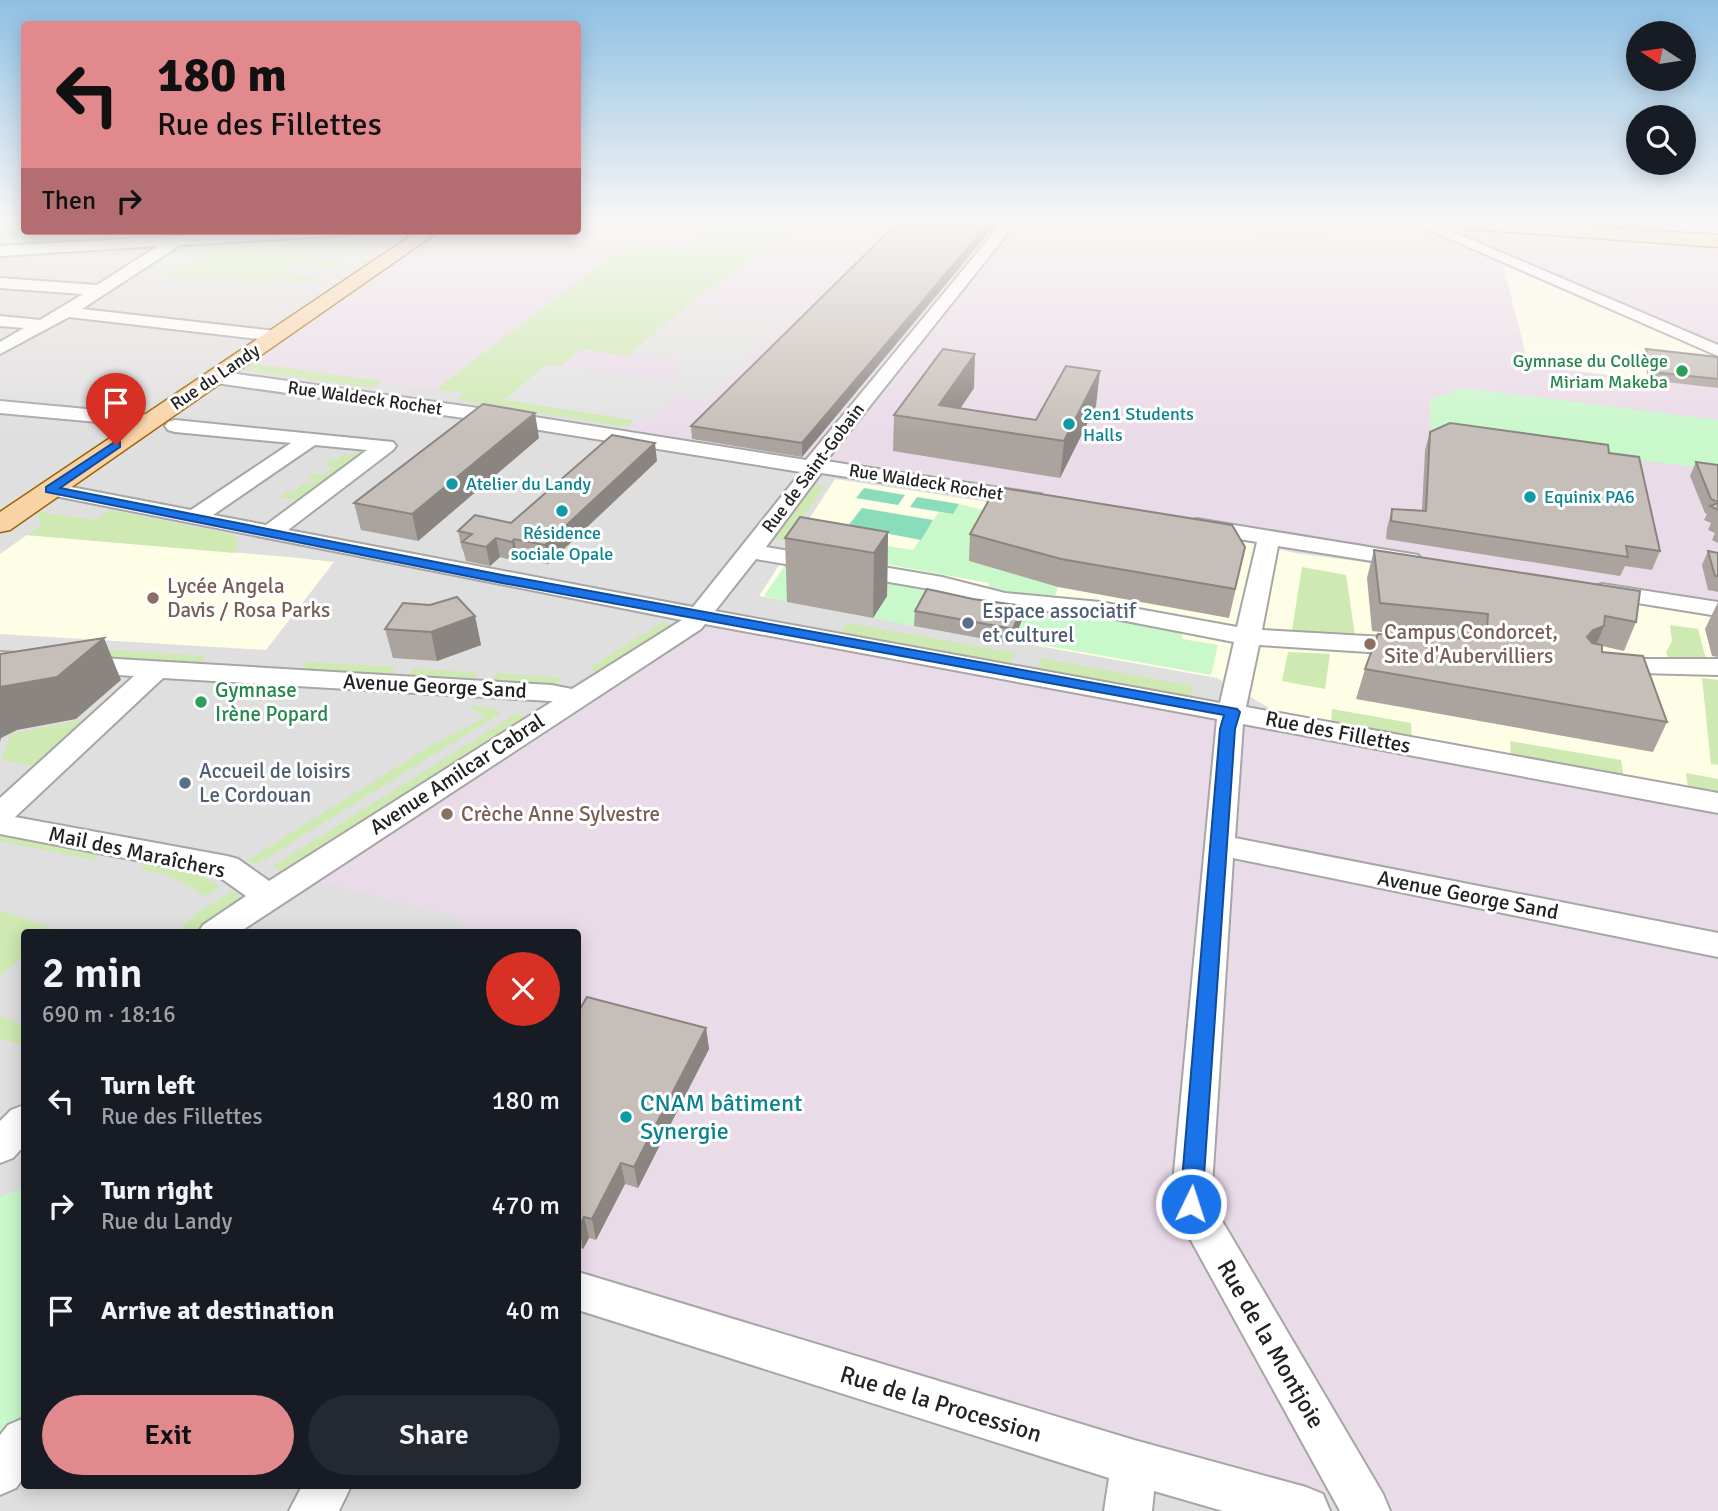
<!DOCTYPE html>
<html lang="en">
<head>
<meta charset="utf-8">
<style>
  :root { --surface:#171b24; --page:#242831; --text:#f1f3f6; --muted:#9ea1a6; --accent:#e1898d }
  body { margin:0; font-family:Signika,sans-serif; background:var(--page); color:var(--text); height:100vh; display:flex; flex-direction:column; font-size:26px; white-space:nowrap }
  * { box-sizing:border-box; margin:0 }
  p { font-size:23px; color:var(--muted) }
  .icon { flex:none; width:38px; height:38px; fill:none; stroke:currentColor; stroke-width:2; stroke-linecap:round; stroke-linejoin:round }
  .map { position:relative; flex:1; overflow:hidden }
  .drawer { position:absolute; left:21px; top:929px; width:560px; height:560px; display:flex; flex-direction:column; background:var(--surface); border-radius:7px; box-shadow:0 4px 18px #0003 }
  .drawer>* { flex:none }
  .guide { position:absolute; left:21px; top:21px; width:560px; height:214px; border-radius:7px; box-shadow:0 4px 18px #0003; background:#e1898d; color:#111; overflow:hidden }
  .needle { width:46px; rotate:282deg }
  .tools { position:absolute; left:1626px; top:21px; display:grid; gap:14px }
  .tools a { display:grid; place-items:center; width:70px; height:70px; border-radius:50%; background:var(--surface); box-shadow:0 4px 18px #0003; font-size:35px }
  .pin { position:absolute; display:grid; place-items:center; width:60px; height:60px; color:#fff; margin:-72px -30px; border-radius:50% 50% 50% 0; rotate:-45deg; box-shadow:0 0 7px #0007 }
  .pin .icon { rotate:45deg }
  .me { position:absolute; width:77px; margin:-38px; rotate:4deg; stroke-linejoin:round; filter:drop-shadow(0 0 5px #0008) }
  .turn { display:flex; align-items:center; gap:24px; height:147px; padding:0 21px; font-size:32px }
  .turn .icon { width:91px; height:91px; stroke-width:2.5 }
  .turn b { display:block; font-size:49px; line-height:60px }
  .then { display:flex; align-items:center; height:66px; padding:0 21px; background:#0003; gap:14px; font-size:26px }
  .round { display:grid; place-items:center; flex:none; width:74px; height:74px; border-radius:37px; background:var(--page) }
  .headline { display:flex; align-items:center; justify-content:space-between; height:119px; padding:0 21px }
  h1 { font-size:42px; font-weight:600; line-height:52px }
  .button { display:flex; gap:14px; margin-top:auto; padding:14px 21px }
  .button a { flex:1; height:80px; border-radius:42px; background:var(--accent); color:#111; font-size:28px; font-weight:600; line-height:80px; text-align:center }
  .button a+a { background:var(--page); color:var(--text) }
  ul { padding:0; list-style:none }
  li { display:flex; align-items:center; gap:21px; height:105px; padding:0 21px }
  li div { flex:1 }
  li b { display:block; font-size:26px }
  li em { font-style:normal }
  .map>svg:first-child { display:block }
  .residential { fill:#e0dfdf; fill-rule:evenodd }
  .industrial { fill:#eadbe8 }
  .education { fill:#fefde5 }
  .grass { fill:#cee9b1 }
  .park { fill:#c9f8cb }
  .pitch { fill:#8addbb }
  .parking { fill:#e2e2e2 }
  .water { fill:#abd3dd }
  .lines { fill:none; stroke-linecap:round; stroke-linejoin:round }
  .minor-casing { stroke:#a6a6a6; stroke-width:4 }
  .major-casing { stroke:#9a6505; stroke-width:3 }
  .minor { fill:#fff; fill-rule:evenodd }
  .major { fill:#f9d3a6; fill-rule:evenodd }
  .wall { fill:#aaa39e }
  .shaded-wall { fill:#8b8581 }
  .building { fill:#c6beb8; stroke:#8b8581; stroke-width:2 }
  .route { fill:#1a73e8; stroke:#114b97; stroke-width:2 }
  .leisure-dot { fill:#2e9e5b; stroke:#fff; stroke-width:2.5 }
  .culture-dot { fill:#0f9aa8; stroke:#fff; stroke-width:2.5 }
  .education-dot { fill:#8d6e63; stroke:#fff; stroke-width:2.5 }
  .service-dot { fill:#5c6f8a; stroke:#fff; stroke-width:2.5 }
  .labels { text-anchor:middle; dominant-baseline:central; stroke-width:6; stroke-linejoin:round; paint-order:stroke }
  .far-leisure-label { font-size:18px; fill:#27864d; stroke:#fff; text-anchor:end }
  .far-street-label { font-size:18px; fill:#222; stroke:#fff }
  .far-culture-label { font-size:18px; fill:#0d838f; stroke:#fff; text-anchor:start }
  .education-label { font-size:21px; fill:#785e54; stroke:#fff; text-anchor:start }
  .service-label { font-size:21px; fill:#4e5e75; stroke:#fff; text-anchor:start }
  .street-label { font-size:21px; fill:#222; stroke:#fff }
  .leisure-label { font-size:21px; fill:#27864d; stroke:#fff; text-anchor:start }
  .near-culture-label { font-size:24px; fill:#0d838f; stroke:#fff; text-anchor:start }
  .near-street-label { font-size:24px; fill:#222; stroke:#fff }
</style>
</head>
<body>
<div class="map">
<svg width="1718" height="1511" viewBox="0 0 1718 1511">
  <rect width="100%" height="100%" fill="#f1eee9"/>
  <path class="residential" d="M0,224H24V231H578V224H1718V1511H0ZM24,933H578V1486H24Z"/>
  <path class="industrial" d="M578,224H1718V420L1464,388L1430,401L1431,434L1718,470V602L1184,520L625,429L634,420L253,363L438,235L452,231H578Z
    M713,624L1718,812V1511H1350L578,1273V933H464L461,918L318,882Z"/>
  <path class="education" d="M1503,265L1718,356V388L1543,367L1526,355Z
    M835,479L1246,541L1295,553L1718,609V795L1273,710L1217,678L759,596Z
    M27,535L289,557L334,562L266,650L0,634V554Z"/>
  <path class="grass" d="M804,224L691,302L628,356L582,349L562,366L546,365L505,399L634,420L627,427L457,400L464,393L388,384L436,389L625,245L681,249L704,235L776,232Z
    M116,231H227L0,246L7,237Z
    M341,236L331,243L376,242L357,254L319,250L311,256L349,260L333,270L293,267L283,273L322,277C303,289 287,272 265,285L163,275C181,265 203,258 217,246L196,248L144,273H138L180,246Z
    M253,363L382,381L373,388L245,370Z
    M362,449L376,450L307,502L280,497L287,491L293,492L305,483L311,484L316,480L306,478L312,473L323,475L335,467L324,464L331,459L336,460L344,454L350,456Z
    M813,485L825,487L785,541L772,539Z
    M110,510L235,535L238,544L235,553L27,535L41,525L38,512L95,520Z
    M1302,567L1346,575L1355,635L1292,630Z
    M663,622L673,626L599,673L589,668Z
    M847,623L1015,653L1009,667L839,636Z
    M1670,625L1698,629L1706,659L1668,657L1666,652L1672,641Z
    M84,648L206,656L199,664L75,656Z
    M1288,652L1330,654L1325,689L1282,681Z
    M1041,658L1193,686L1190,699L1036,670Z
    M307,662L395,667L391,675L300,670Z
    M413,668L477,673L473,680L408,677Z
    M496,673L562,678L558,685L492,681Z
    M1702,678L1718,680V765L1711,764Z
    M468,706L488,707L501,713L257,864L246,861L433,744L486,717Z
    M1332,709L1411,723L1412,739L1331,724Z
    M517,713L527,718L281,872L273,866Z
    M86,719L34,766L1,760L11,734Z
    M1510,741L1621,760L1624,778L1511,758Z
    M1686,773L1718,779V795L1688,789Z
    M0,830L105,849L93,860L0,841Z
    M151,857L177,862L220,886L206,896L165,874L140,869Z
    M232,891L242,897L207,920L194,933H176L197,913Z
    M0,910L68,933H24V955L0,976Z
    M0,1016L24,1025V1046L0,1038Z"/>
  <path class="park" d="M1464,388L1718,420V470L1431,434L1430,400Z
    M959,504L1001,515L969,561L1058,587L1055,595H1009L988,589L989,583L798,548L810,534L913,550L939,512L952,514Z
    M786,564L972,599L965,613L914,626L873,618L886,597L803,581L787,602L764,596Z
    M990,604L1045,613L1051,609L1074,613L1083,619L1133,622L1182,632V639L1218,645L1211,675L1014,640L1021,620Z
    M24,1188V1431L0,1462V1197Z"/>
  <path class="pitch" d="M864,488L905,495L898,505L856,498Z
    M917,497L959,504L953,514L910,507Z
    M862,508L933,520L921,540L848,526Z"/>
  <path class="parking" d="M1211,224H1325L1322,239L1210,228Z
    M691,302L796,314L706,401L675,395L646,422L504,400L546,365L674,382L683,374L673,373L682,361L631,353Z"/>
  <path class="water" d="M0,224H24V231H116L0,238Z"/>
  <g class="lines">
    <defs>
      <path id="minor" d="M1001,224H1015L826,461L1033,493L1041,494L1044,499L1041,504L1033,505L821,473L766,547L942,577L1005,593L1100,602L1237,627L1257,542L1189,531L1186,526L1189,521L1197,519L1418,555L1422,560L1418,565L1410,567L1278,546L1262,630L1384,637L1393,640L1397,645L1393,650L1384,653L1259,645L1246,707L1718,793V813L1243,724L1235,838L1718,933V957L1233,858L1211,1202L1383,1494L1390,1511H1340L1171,1204L1217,719L705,624L701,629L238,933H198L203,925L246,896L218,876L0,834V798L134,676L0,668V652L551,685L572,689L682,620L50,495L42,494L39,489L42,484L50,483L191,510L291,443L175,432L168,430L165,426L168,422L175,420L393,442L396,446L393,450L288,530L693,607L801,472L471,419L216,383L209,381L207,377L209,373L216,371L471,407L806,460ZM315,445L367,450L266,525L213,515ZM756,559L941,591L1005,607L1100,616L1234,642L1220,703L715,611ZM163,678L551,701H553L269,881L238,859L227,856L15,817Z
        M1416,224H1435L1718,345V356Z
        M269,231H353L346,235L180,245L82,309L276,331L285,336L282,340L276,341L69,317L0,354V342L24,328L0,326V316L40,320L83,294L0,288V278L97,285L158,246L0,256V246Z
        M0,401L151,415L161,421L151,427L0,413Z
        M1602,584L1718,602V616L1594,596L1590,591L1594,586Z
        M1609,659H1718V675L1600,672L1596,667L1600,662Z
        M24,1105V1146L13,1158L0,1163V1121L11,1110Z
        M578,1272L1134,1440L1306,1487L1323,1494L1330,1511H1223L1154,1491L1152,1511H1104L1109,1478L578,1310Z
        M24,1418V1477L16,1488L0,1495V1435L8,1425Z
        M302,1486H351L339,1511H289Z"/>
      <path id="major" d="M1460,224H1544L1718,235V247L1469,229Z
        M418,231H439L10,530L0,532V512Z"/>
    </defs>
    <use href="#minor" class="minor-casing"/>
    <use href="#major" class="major-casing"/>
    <use href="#minor" class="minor"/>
    <use href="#major" class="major"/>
  </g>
  <path class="wall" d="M896,224H996L802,457L692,439L691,426Z
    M1646,349L1718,357V388L1649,380L1643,357Z
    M974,388L960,408L1036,420L1096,406L1060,478L893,451L894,415Z
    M1430,432L1609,453L1660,551L1652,570L1625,566L1620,576L1386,539L1387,528L1392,509L1422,510L1425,450Z
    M539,438L418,541L361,530L354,503Z
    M657,461L548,564L518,558L515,561L500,557L490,566L466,561L463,550L462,549L458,531L511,523Z
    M1696,462L1718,465V543L1712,540L1715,533L1708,530L1711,523L1704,520L1707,514L1705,513L1690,476Z
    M888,532L887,596L873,618L787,602L785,538Z
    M970,534L1239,575L1229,618L1058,587L969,561Z
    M1374,550L1636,622L1624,651L1602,646V652L1667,722L1653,752L1356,699L1365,669L1417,636L1372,631L1367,578Z
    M1708,551L1718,553V592L1708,590L1702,565Z
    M973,599L1023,606L1022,620L1012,644L914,626L915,611Z
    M1718,602V657L1712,656L1705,629Z
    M475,616L481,645L437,661L393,658L385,629Z
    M578,1012L706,1028L709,1049L638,1188L625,1184L596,1240L589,1238L583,1249L578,1247Z"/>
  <path class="shaded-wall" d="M988,224H996L802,457V443Z
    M975,354L974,388L950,424L939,405Z
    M1100,371L1096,406L1060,478L1064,441Z
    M535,413L539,438L418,541L412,514Z
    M655,443L657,461L548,564L545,545Z
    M888,532L887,596L873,618L874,553Z
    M496,538L500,557L490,566L486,547Z
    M514,539L518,558L515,561L512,542Z
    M1023,606L1022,620L1012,644L1013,629Z
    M475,616L481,645L437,661L431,632Z
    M1604,626L1592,655L1587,637L1593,630Z
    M104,638L121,680L76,719L17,730L1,738L0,742V687Z
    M706,1028L709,1049L638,1188L634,1167Z
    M621,1163L625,1184L596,1240L592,1219Z
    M584,1217L589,1238L583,1249L579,1228Z"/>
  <path class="building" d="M896,224H988L802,443L691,426Z
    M943,349L975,354L939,405L1036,420L1066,366L1100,371L1064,441L894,415Z
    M1646,349L1718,357V379L1652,372Z
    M483,404L535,413L412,514L354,503Z
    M1450,423L1608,445L1609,453L1639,457L1660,551L1626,546L1628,557L1391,521L1392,509L1426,511L1430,432Z
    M612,435L655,443L545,545L514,539L512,542L496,538L486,547L462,542L472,534L458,531L475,515L511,523Z
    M1696,462L1718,465V502L1711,499Z
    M1003,488L1232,525L1245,547L1235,589L1061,559L970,534L989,500Z
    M1718,503V510L1710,506Z
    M800,517L888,532L874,553L785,538Z
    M1374,550L1640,591L1636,622L1605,616L1604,626L1593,630L1587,637L1592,643L1602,645V652L1643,656L1667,722L1365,669L1378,634L1486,640L1488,614L1380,603Z
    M1708,551L1718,553V576H1715Z
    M927,589L973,599L1023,606L1013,629L915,611Z
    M457,597L475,616L431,632L385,629L403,603L430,605Z
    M104,638L57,677L0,687V654Z
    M587,997L706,1028L634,1167L621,1163L592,1219L584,1217L579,1228H578V1012Z"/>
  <linearGradient id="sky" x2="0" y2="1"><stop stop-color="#8fc0e4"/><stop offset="0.51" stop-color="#f9f7f5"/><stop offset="1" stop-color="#f9f7f5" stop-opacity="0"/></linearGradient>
  <rect width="1718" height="435" fill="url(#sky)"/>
  <path class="route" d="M116,441L120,442V447L60,488L502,575L1237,709L1240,712L1235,729L1202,1204L1199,1211L1191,1214L1183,1211L1180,1204L1220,729L1224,715L502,583L46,492V487Z"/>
  <g class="leisure-dot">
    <circle cx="1682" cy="371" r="7"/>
    <circle cx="201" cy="702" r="7"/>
  </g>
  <g class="culture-dot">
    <circle cx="1069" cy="424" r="7"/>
    <circle cx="452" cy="484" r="7"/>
    <circle cx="1530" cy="497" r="7"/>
    <circle cx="562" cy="511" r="7"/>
    <circle cx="626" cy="1117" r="7"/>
  </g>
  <g class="education-dot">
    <circle cx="153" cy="598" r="7"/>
    <circle cx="1370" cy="644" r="7"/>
    <circle cx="447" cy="814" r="7"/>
  </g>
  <g class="service-dot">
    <circle cx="968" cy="623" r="7"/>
    <circle cx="185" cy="783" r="7"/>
  </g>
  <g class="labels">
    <g class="far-leisure-label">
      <text x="1668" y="361">Gymnase du Collège<tspan x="1668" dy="21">Miriam Makeba</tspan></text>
    </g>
    <g class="far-street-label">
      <text transform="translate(215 377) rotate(-34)">Rue du Landy</text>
      <text transform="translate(365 398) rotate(8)">Rue Waldeck Rochet</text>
      <text transform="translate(813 468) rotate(-53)">Rue de Saint-Gobain</text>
      <text transform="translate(926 482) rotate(9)">Rue Waldeck Rochet</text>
    </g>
    <g class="far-culture-label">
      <text x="1083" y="414">2en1 Students<tspan x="1083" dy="21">Halls</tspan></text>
      <text x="466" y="484">Atelier du Landy</text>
      <text x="1544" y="497">Equinix PA6</text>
      <text x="562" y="533" text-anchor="middle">Résidence<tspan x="562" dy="21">sociale Opale</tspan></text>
    </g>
    <g class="education-label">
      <text x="167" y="586">Lycée Angela<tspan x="167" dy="24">Davis / Rosa Parks</tspan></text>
      <text x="1384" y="632">Campus Condorcet,<tspan x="1384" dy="24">Site d'Aubervilliers</tspan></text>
      <text x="461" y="814">Crèche Anne Sylvestre</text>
    </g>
    <g class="service-label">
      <text x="982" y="611">Espace associatif<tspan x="982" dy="24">et culturel</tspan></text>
      <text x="199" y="771">Accueil de loisirs<tspan x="199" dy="24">Le Cordouan</tspan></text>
    </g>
    <g class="street-label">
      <text transform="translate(435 686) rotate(3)">Avenue George Sand</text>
      <text transform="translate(1338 732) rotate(11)">Rue des Fillettes</text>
      <text transform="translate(457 774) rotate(-33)">Avenue Amilcar Cabral</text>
      <text transform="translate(137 852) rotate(12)">Mail des Maraîchers</text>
      <text transform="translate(1468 895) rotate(11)">Avenue George Sand</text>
    </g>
    <g class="leisure-label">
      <text x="215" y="690">Gymnase<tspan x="215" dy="24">Irène Popard</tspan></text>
    </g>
    <g class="near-culture-label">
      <text x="640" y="1103">CNAM bâtiment<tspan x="640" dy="28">Synergie</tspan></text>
    </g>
    <g class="near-street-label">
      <text transform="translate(1271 1344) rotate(60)">Rue de la Montjoie</text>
      <text transform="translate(941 1404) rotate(17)">Rue de la Procession</text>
    </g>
  </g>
</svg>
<div class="tools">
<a><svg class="needle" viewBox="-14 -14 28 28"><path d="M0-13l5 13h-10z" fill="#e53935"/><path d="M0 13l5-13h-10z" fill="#9ea1a6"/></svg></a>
<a><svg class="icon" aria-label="search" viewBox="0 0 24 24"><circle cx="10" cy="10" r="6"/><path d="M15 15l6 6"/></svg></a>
</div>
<div class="pin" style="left:116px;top:445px;background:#d93025"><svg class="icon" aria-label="arrive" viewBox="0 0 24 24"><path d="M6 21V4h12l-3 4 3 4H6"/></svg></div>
<svg class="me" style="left:1191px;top:1204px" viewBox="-20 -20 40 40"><circle r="17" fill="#1a73e8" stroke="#fff" stroke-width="3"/><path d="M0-11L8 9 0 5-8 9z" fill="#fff"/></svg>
<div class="guide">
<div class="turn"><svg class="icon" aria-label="left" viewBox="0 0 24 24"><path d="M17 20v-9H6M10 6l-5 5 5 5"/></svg><div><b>180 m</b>Rue des Fillettes</div></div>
<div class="then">Then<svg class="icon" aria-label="right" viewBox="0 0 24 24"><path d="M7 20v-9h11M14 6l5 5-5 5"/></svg></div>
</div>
<section class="drawer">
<div class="headline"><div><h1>2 min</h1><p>690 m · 18:16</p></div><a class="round" style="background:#d93025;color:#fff"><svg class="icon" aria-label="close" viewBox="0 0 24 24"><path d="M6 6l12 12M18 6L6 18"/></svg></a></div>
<ul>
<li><svg class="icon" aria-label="left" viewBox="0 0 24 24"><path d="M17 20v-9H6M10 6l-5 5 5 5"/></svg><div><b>Turn left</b><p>Rue des Fillettes</p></div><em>180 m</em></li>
<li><svg class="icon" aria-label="right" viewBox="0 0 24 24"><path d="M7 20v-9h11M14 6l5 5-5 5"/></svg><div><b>Turn right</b><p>Rue du Landy</p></div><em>470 m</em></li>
<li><svg class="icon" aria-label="arrive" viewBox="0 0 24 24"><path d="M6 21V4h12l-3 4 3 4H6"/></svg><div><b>Arrive at destination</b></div><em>40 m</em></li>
</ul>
<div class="button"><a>Exit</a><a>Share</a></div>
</section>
</div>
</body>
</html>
